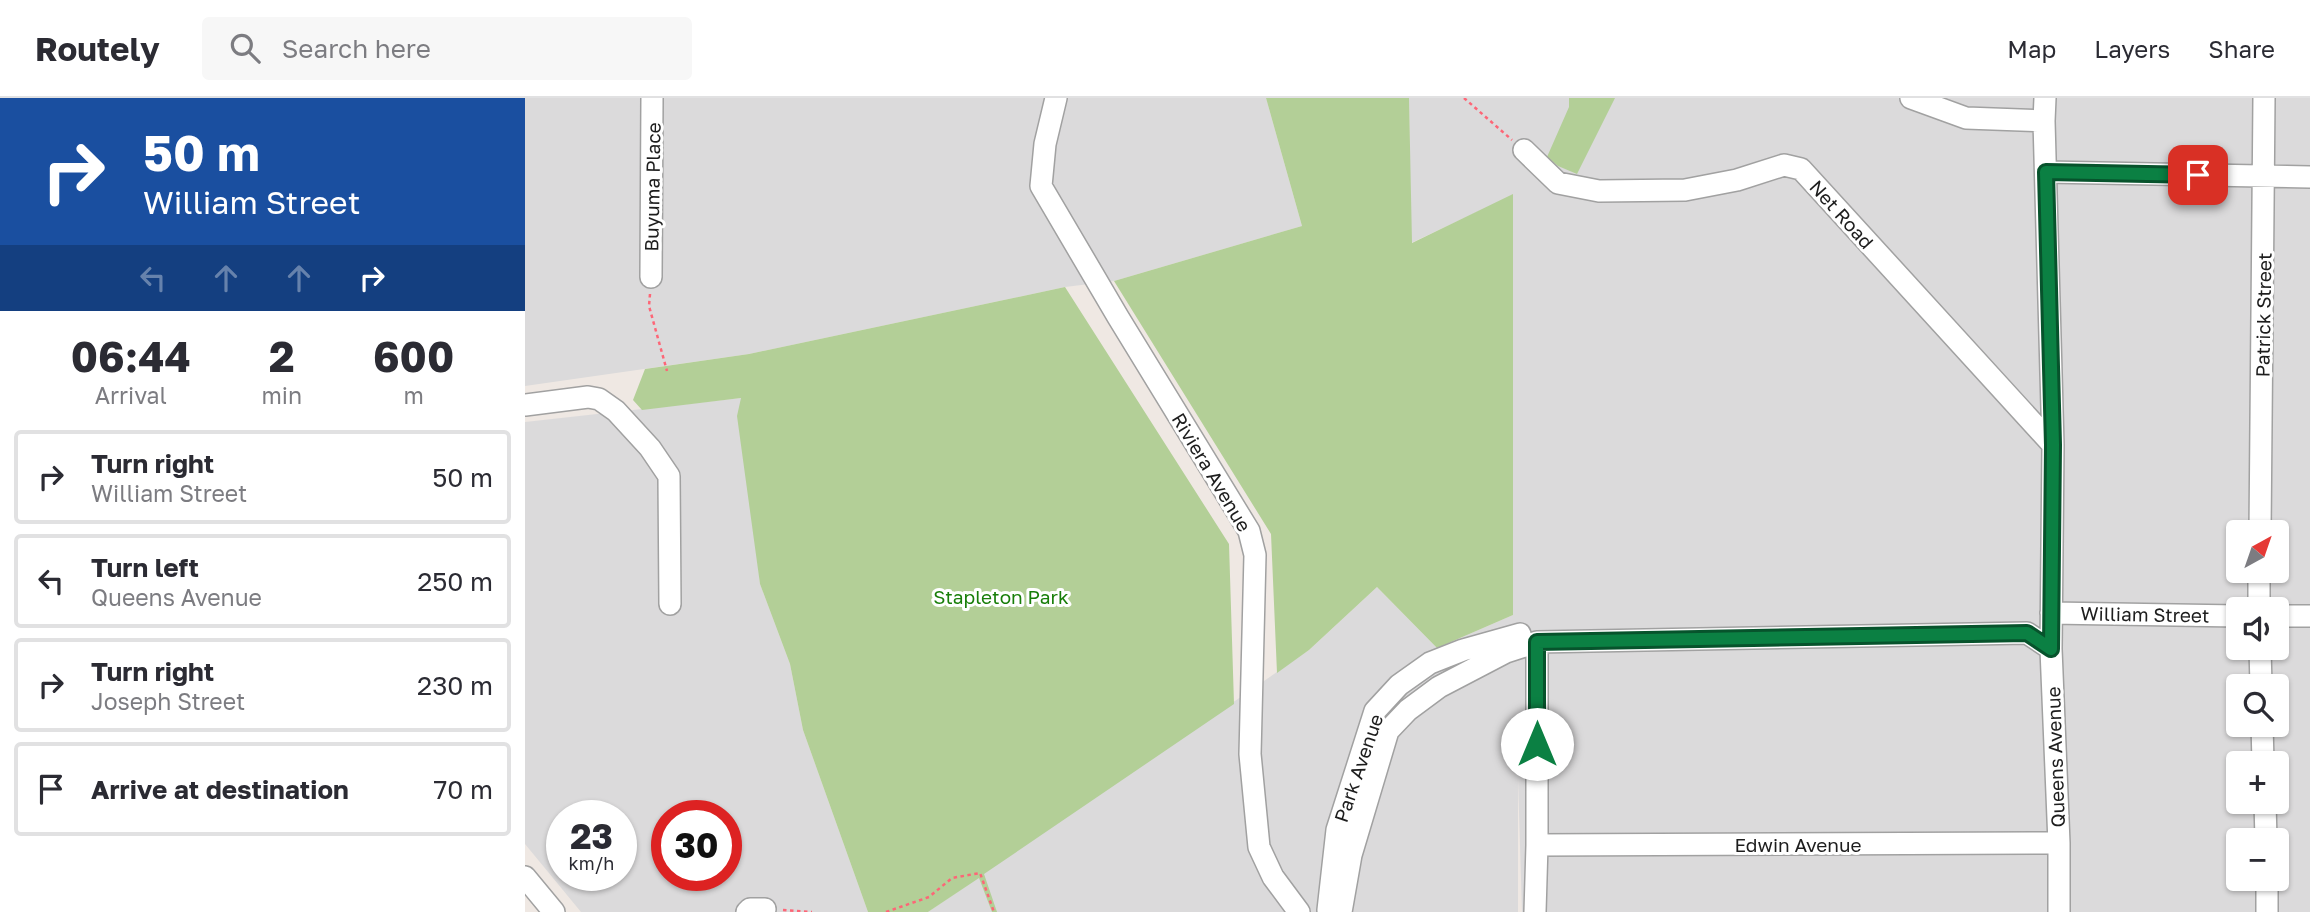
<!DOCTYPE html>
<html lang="en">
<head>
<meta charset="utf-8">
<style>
  :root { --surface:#fff; --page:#f7f7f7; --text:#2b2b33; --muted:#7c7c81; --line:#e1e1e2 }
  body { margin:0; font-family:"Golos Text",sans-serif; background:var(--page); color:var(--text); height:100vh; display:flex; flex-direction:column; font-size:26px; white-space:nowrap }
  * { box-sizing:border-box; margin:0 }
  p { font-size:23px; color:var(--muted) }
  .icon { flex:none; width:38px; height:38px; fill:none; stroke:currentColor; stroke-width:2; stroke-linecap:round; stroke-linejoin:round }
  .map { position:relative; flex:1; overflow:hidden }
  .details { display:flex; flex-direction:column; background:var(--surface); width:525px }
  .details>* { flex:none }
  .top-card { background:#1a4fa0; color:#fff; overflow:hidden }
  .needle { width:46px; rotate:40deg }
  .tools { position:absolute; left:1701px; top:422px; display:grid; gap:14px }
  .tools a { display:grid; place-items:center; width:63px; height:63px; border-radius:7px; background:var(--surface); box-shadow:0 2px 5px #0004; font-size:35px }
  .speed { position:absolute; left:21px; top:702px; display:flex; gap:14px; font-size:35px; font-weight:700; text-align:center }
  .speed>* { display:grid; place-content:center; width:91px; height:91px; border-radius:50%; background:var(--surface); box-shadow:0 2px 5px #0004; line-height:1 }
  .speed small { font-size:18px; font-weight:400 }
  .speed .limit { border:10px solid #d22; background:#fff; color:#111 }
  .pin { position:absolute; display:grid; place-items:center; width:60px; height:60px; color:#fff; margin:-30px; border-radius:14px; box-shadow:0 4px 10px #0006 }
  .me { position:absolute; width:77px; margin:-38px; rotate:0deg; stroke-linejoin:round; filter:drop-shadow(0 0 5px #0008) }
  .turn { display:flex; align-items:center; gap:24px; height:147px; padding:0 28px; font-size:32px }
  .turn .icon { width:91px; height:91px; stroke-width:2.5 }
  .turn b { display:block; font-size:49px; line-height:60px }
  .lanes { display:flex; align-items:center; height:66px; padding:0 28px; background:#0003; justify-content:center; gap:35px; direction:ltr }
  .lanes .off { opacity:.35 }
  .eta { display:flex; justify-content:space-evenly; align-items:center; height:119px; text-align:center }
  .eta b { font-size:42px; font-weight:700; line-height:49px }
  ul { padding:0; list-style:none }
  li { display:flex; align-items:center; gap:21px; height:94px; margin:0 14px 10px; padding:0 14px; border:4px solid var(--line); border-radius:7px }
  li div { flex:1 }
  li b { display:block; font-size:26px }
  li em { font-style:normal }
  header { display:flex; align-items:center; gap:42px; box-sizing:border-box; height:98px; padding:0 35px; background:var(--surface); border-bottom:2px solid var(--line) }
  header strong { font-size:33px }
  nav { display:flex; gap:38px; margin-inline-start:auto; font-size:24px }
  .search { width:490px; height:63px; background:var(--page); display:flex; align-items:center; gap:18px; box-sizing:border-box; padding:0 24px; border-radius:7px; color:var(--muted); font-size:26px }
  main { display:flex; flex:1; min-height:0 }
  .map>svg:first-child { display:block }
  .residential { fill:#dbdadb; fill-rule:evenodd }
  .forest { fill:#b3cf97 }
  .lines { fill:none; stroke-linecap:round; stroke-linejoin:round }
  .minor-casing { stroke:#a1a1a1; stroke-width:24 }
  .path { stroke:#fd6677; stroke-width:2.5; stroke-dasharray:3.5 3.5; stroke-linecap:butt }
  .minor { stroke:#fff; stroke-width:21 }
  .route-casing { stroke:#07532c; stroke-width:18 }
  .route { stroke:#0b8043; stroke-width:12 }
  .labels { text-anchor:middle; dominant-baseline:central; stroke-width:6; stroke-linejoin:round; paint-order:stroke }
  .street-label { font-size:19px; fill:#1d1d1d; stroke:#fff }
  .park-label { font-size:19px; fill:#187e09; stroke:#fff }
</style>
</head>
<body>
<header>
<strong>Routely</strong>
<div class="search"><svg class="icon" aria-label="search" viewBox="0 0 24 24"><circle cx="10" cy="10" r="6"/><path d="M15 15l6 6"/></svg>Search here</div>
<nav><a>Map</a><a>Layers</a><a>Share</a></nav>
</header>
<main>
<section class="details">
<div class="top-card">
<div class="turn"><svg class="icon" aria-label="right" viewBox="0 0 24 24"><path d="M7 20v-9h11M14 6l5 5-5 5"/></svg><div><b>50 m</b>William Street</div></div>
<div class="lanes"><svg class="icon off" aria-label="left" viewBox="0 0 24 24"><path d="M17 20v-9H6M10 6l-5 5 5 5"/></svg><svg class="icon off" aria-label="ahead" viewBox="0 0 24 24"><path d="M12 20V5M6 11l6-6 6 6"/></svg><svg class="icon off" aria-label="ahead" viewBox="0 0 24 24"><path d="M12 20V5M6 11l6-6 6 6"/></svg><svg class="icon" aria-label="right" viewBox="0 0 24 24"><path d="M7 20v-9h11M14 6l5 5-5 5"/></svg></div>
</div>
<div class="eta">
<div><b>06:44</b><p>Arrival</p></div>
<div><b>2</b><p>min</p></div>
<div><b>600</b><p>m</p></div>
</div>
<ul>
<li><svg class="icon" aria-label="right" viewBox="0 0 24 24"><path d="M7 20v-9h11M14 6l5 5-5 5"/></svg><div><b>Turn right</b><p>William Street</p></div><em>50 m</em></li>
<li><svg class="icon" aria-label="left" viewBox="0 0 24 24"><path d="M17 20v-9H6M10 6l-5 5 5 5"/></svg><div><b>Turn left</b><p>Queens Avenue</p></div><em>250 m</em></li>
<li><svg class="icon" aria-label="right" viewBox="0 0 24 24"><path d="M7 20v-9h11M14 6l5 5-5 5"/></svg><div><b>Turn right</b><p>Joseph Street</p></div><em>230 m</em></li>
<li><svg class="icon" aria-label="arrive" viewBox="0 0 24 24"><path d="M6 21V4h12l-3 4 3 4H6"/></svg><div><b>Arrive at destination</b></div><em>70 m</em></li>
</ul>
</section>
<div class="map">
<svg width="1785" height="814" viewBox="0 0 1785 814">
  <rect width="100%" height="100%" fill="#efe8e3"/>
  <path class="residential" d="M0,0H741L777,128L589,183L540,189L224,256L0,288Z
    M884,0H1785V814H997L993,681V814H403L784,552L852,489L912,550L988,517V97L886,145ZM1713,434H1752V472H1713ZM1713,511H1752V550H1713ZM1713,588H1752V626H1713ZM1713,665H1752V704H1713ZM1713,742H1752V780H1713Z
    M216,300L235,486L265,566L278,632L343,814H56L0,746V324ZM37,718H96V777H37ZM142,718H201V777H142Z"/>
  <path class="forest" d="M741,0H884L887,145L988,96V517L912,550L852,489L784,552L752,575L746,436L589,183L777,128Z
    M1044,0H1090L1052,76L1033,68L1022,59L1044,9Z
    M540,189L704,446L709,606L459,776L472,814H467L454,780L403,814H343L278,632L265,566L235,486L212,318L216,300L117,312L108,302L120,271L224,256Z"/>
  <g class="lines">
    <defs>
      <path id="minor" d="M531,0L520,46L516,88L593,219L724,433L730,457L725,656L734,749L748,779L774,814
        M1386,0L1441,20L1519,23
        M1520,0L1519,23L1528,347L1526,551L1534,745V814
        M999,52L1033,85L1074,93L1160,92L1212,82L1259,67L1276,71L1528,347
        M1521,74L1785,79
        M126,179L127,0
        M0,307L63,299L74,301L91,313L125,350L144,378L145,506
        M1735,434L1739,0
        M1734,511V472
        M1526,515L1713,518
        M1752,518H1785
        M1735,550L1736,588
        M1737,626L1738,665
        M1740,704L1741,742
        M1012,747L1534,745
        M0,779L29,814
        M1742,780V814
        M803,812L812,732L850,613L874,587L905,565L938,552L995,536
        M222,814L225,811H240
        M816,814L826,757L863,633L883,612L914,589L981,554L1012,544L1502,535L1526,551
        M1010,814L1012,747V544"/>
    </defs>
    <use href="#minor" class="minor-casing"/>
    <path class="path" d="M939,0L987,42
      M125,196L124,208L142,273
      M258,812L287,814
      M361,814L404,799L427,780L455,775L469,814"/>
    <use href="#minor" class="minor"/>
  </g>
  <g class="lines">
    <defs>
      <path id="route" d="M1012,646V544L1502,535L1526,551L1528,347L1521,74L1673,77"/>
    </defs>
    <use href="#route" class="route-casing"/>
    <use href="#route" class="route"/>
  </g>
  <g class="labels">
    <g class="street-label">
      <text transform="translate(127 89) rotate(-89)">Buyuma Place</text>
      <text transform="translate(1317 116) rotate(48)">Net Road</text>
      <text transform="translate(1738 217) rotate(-89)">Patrick Street</text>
      <text transform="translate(687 374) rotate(59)">Riviera Avenue</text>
      <text transform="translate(1620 516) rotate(1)">William Street</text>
      <text transform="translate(1530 659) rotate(-92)">Queens Avenue</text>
      <text transform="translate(833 670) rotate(-71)">Park Avenue</text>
      <text x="1273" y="746">Edwin Avenue</text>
    </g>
    <g class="park-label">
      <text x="476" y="498">Stapleton Park</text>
    </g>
  </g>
</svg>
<div class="tools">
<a><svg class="needle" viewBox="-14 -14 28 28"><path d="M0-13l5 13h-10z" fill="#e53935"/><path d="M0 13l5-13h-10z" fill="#7c7c81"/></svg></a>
<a><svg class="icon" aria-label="sound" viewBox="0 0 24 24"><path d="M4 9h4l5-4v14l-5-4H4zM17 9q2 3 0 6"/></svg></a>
<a><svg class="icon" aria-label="search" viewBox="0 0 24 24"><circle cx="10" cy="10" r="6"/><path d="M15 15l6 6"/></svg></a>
<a>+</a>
<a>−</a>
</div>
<div class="speed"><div>23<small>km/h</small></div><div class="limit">30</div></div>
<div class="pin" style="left:1673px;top:77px;background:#d93025"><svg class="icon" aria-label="arrive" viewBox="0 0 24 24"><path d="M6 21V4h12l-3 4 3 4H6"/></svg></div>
<svg class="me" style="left:1012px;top:646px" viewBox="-20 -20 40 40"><circle r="19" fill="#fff"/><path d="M0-13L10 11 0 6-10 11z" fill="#0b8043"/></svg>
</div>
</main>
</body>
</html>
